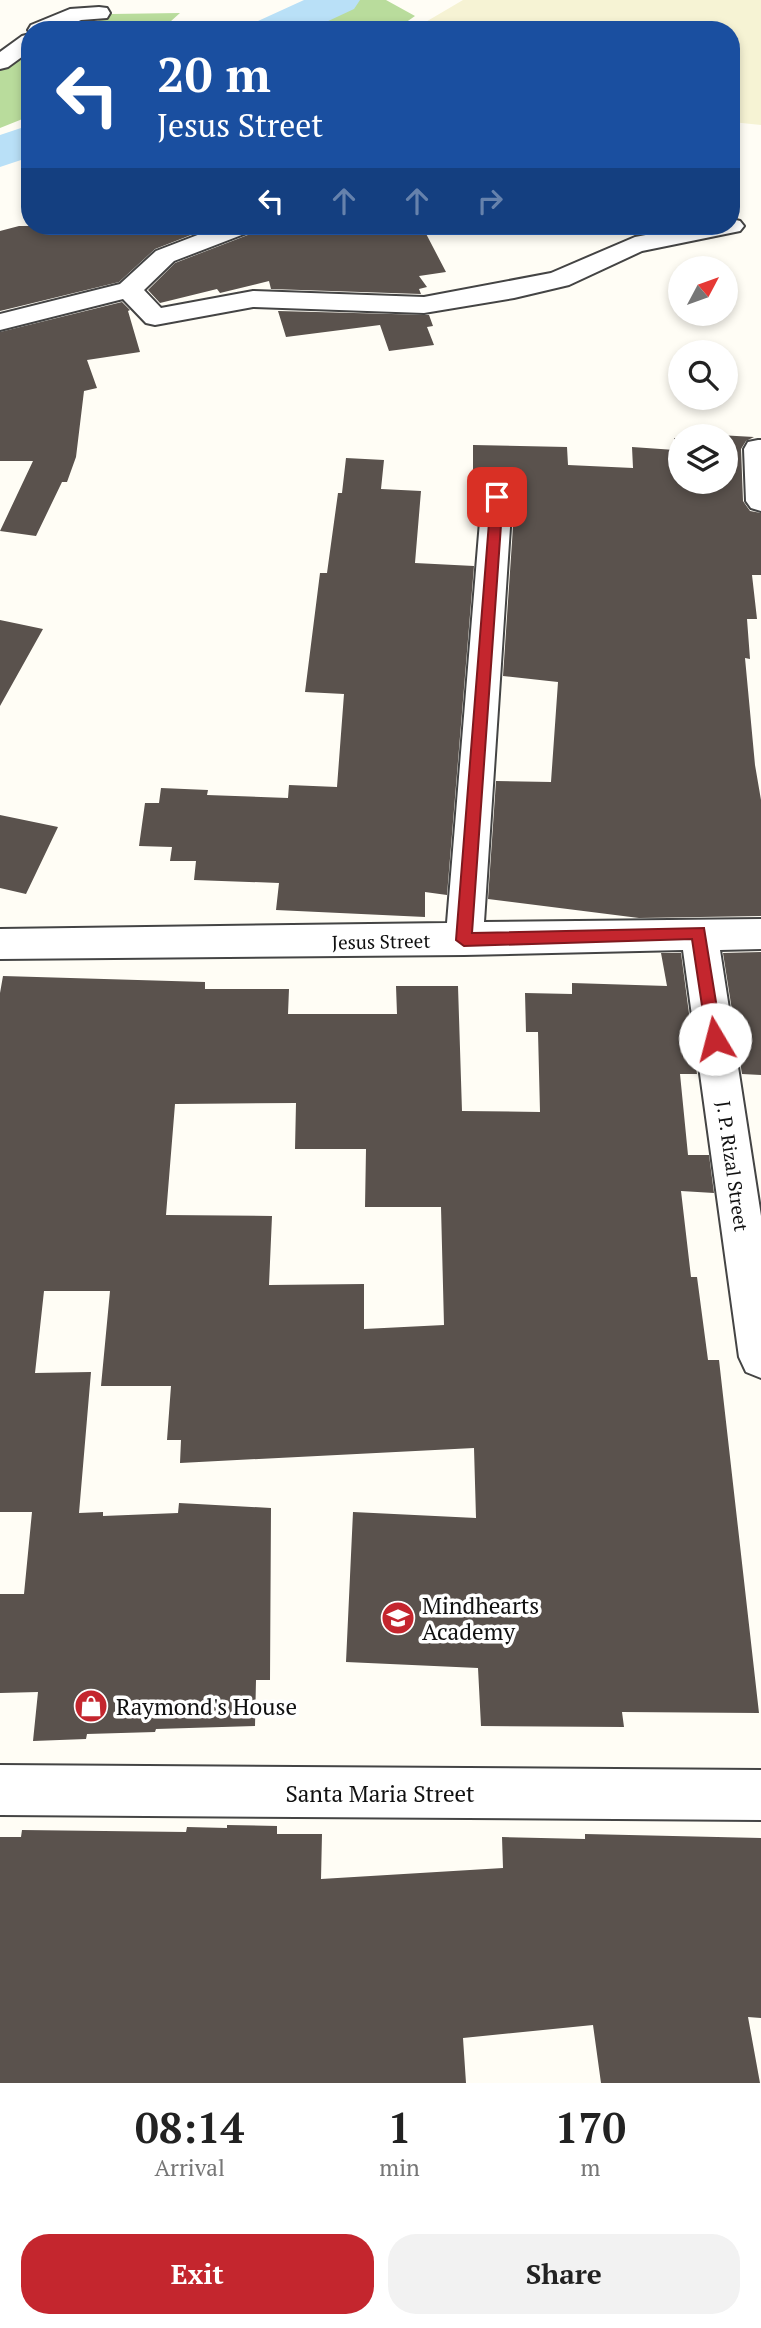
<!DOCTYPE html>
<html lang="en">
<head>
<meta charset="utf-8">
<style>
  :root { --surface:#fff; --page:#f2f2f2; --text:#222; --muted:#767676; --accent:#c4262e }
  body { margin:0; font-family:"PT Serif",serif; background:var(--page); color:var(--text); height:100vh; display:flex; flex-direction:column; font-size:26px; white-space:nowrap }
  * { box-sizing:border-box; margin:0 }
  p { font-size:23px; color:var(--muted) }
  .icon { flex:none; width:38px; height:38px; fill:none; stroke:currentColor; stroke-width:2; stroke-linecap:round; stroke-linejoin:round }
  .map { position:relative; height:2083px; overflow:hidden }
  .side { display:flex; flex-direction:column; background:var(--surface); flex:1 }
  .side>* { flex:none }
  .top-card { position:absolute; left:21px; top:21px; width:719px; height:214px; border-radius:28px; box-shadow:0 4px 10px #0003; background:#1a4fa0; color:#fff; overflow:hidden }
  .needle { width:46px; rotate:49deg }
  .tools { position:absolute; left:668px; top:256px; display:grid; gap:14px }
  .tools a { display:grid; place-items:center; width:70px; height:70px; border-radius:50%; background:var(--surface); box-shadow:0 4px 10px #0003; font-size:35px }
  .pin { position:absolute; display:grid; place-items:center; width:60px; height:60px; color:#fff; margin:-30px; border-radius:14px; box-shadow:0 4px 10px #0006 }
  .me { position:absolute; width:77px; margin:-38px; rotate:352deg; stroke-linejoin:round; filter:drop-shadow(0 0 5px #0008) }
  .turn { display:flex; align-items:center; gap:24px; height:147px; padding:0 21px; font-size:32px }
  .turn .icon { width:91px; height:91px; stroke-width:2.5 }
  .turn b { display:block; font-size:49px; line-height:60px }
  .lanes { display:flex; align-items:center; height:66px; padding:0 21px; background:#0003; justify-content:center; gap:35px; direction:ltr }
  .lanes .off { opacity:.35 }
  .eta { display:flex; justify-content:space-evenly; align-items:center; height:119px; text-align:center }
  .eta b { font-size:42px; font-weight:700; line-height:49px }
  .action { display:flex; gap:14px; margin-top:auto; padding:14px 21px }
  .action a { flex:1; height:80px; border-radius:28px; background:var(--accent); color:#fff; font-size:28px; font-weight:700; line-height:80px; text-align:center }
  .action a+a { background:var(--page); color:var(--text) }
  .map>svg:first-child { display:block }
  .farmland { fill:#f6f3d4 }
  .forest { fill:#b9dc9c }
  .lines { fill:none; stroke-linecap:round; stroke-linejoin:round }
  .river { fill:#b9e0f7; fill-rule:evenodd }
  .building { fill:#5a524d; fill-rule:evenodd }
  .minor-casing { stroke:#444; stroke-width:4 }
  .minor { fill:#fff; fill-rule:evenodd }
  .route { fill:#c4262e; stroke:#7f191e; stroke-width:2 }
  .labels { text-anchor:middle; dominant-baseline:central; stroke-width:7; stroke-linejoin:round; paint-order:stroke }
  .street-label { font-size:19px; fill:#111; stroke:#fff }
  .near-poi-label { font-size:23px; fill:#111; stroke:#fff; text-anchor:start }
  .near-street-label { font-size:23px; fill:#111; stroke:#fff }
</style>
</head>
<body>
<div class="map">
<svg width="761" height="2083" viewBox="0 0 761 2083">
  <rect width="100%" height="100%" fill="#fffdf5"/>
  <path class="farmland" d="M463,0H761V125L732,122V30H412Z"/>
  <path class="forest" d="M352,0H386L415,16L395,30H286Z
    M180,13L161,30H80L111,14Z
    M30,55V116L0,128V70Z"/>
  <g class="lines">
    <path class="river" d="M304,0H360L354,9L309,30H251L258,21Z
      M30,125V157L0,167V135Z"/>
  </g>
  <path class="building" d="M19,226H214L155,249L119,282L0,311V231Z
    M259,226H422L446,272L419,276L427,287L419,289L421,294L271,289L269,281L220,293L217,289L160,303L148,290L175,263L253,233Z
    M122,302L130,310L128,311L140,352L87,360L97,388L84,391L76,457L67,482H62L36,536L0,531L33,461H0V332Z
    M278,311L429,315L433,326L427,327L434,345L389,351L380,325L286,337Z
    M701,434L754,437L746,441L741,449L743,501L750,511L761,513V575H752L757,619H747L750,659L745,658L755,765L761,800V916L639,918L488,899L496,781L551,782L558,682L503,676L515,497L510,489L513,478H473V445L567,447L568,465L633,468L632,447L675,450L674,438H681V481H726V436Z
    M346,458L384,460L381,489L421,491L415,563L474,566L447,895L425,892V917L276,910L279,883L194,880L196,861H170L172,847L139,846L145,803H159L161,788L208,790L207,795L288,798L289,785L337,787L344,694L305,692L320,573H327L338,493H342Z
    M0,620L43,629L0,706Z
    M0,815L58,827L26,894L0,888Z
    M761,952V1075L742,1074L723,953Z
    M661,953H681L697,1074H680L688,1155H709L714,1193L681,1191L691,1277H697L708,1360H719L759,1713L622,1712L624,1727L481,1726L478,1668L346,1662L353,1512L476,1518L474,1448L180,1463L181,1440H167L171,1386H101L110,1291H44L35,1373L91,1372L79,1513L103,1512V1516L178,1513L179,1503L271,1508L270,1680H256L255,1726L156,1729L155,1732L87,1734L86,1739L33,1741L38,1692L0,1693V1594H24L32,1512H0V993L3,976L205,982V989H289L288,1014H397L396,986H458L462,1111L540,1112L538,1032H526L525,993L572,994V983L667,986ZM296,1103L295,1149H366L365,1207H441L444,1325L364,1329V1284L269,1285L272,1216L166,1215L175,1104Z
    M227,1825L277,1826V1834H322L321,1879L503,1868L502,1837L585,1839V1834L761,1838V2018L748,2017L760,2083H601L593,2025L463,2038L466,2083H0V1837H21L22,1830L186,1832L187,1827L227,1828Z"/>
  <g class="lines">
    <defs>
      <path id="minor" d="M99,7L107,8L110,13L107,18L81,20L59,30H30V32L28,30L31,25L70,9Z
        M30,34V51L8,67L0,69V52L22,36Z
        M732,219L740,221L744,226L740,231L642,251L569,285L514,298L424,313L253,307L155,325L146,323L123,299L0,330V314L120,284L156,251L221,226H256L252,231L174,261L144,290L161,308L253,291L424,297L551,273L635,237L694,226H732Z
        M758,440H761V511L751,508L746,501L744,449L748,442Z
        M497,487L507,490L512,497L484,922L761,919V949L720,950L761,1216V1378L746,1372L739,1357L683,950L464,955L0,959V929L447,923L482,497L487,490Z
        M0,1765L761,1770V1820L0,1815Z"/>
    </defs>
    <use href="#minor" class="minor-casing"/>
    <use href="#minor" class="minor"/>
  </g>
  <path class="route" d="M497,493L503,497L472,933L704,928L722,1039L720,1044H709L707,1039L692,939L464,946L456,940L491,497Z"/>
  <defs>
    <symbol id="school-disc" viewBox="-11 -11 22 22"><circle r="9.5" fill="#c4262e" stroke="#fff"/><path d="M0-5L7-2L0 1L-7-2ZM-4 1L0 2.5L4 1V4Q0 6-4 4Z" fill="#fff"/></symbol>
    <symbol id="shop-disc" viewBox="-11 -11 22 22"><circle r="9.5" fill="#c4262e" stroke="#fff"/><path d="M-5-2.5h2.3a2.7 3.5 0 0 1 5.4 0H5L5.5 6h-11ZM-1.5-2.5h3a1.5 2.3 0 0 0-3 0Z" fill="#fff"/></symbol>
  </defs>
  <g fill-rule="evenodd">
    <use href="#school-disc" x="379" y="1599" width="38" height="38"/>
    <use href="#shop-disc" x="72" y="1687" width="38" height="38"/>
  </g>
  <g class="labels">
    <g class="street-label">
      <text transform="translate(381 941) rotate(-1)">Jesus Street</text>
      <text transform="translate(733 1166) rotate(82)">J. P. Rizal Street</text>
    </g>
    <g class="near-poi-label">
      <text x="422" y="1605">Mindhearts<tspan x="422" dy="26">Academy</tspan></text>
      <text x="116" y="1706">Raymond's House</text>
    </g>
    <g class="near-street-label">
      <text x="380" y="1793">Santa Maria Street</text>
    </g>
  </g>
</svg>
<div class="tools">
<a><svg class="needle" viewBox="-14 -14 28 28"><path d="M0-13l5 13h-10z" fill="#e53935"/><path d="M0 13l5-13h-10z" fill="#767676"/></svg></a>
<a><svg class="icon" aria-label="search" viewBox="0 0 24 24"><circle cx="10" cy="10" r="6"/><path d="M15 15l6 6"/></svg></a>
<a><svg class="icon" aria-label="layers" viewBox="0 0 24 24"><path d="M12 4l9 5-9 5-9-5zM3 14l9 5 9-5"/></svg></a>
</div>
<div class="pin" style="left:497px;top:497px;background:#d93025"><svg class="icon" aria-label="arrive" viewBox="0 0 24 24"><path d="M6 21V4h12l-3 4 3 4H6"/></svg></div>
<svg class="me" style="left:715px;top:1039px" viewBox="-20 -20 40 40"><circle r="19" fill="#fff"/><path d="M0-13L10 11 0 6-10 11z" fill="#c4262e"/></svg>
<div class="top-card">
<div class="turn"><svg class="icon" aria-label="left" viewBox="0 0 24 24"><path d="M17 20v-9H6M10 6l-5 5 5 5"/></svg><div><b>20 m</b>Jesus Street</div></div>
<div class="lanes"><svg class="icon" aria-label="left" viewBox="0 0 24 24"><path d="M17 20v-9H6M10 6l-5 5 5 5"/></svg><svg class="icon off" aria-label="ahead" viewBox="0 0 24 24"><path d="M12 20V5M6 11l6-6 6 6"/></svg><svg class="icon off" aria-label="ahead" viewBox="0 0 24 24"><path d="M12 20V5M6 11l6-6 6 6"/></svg><svg class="icon off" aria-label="right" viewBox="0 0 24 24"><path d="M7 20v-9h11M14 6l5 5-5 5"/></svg></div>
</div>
</div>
<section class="side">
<div class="eta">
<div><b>08:14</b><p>Arrival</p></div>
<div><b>1</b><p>min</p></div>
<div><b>170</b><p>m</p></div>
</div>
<div class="action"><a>Exit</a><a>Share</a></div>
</section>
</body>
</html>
